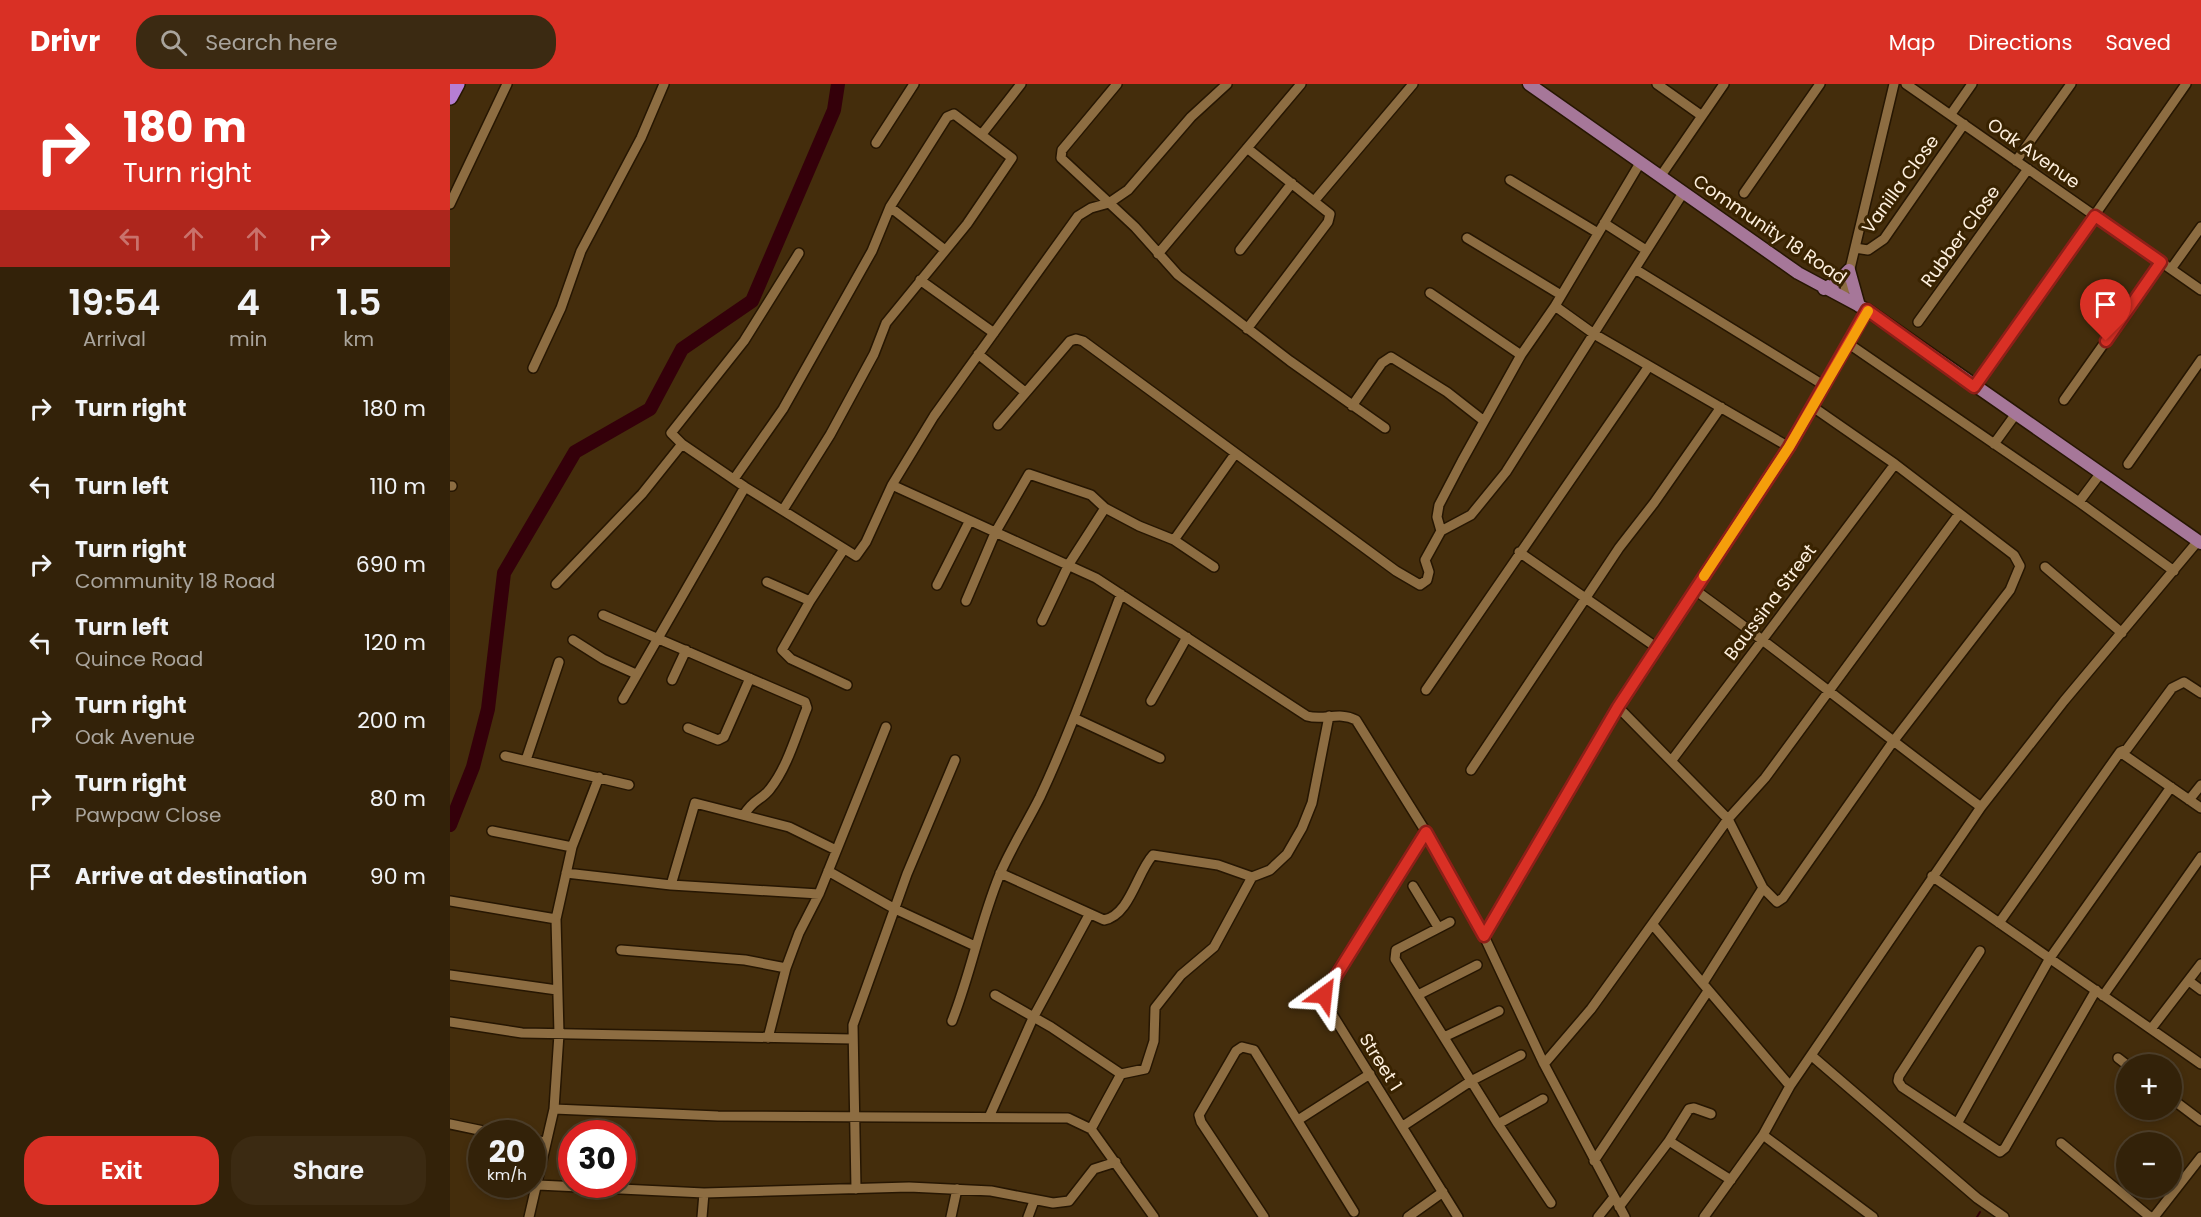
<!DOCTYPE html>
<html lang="en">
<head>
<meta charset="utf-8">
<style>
  :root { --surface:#332209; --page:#3b2a12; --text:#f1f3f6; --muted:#a9a49c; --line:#4e3f2a; --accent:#d93025 }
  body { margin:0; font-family:Poppins,sans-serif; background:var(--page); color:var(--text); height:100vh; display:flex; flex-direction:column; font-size:22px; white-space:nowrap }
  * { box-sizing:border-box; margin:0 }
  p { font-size:20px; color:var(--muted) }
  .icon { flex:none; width:33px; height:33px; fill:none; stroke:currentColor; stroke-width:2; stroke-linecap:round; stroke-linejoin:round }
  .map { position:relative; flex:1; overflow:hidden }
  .side { display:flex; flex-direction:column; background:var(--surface); width:450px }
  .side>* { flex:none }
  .guide { background:#d93025; color:#fff; overflow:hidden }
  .buttons { position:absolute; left:1666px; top:970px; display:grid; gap:12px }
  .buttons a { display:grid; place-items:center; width:66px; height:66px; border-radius:50%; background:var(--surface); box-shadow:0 3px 9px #0003,0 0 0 2px var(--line); font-size:30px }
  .speed { position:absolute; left:18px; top:1036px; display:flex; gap:12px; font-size:30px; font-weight:700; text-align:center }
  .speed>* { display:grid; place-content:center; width:78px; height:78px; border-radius:50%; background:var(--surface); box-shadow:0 3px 9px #0003,0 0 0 2px var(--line); line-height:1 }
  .speed small { font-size:15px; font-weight:400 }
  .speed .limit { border:9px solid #d22; background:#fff; color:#111 }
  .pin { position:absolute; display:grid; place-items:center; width:51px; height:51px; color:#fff; margin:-62px -26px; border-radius:50% 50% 50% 0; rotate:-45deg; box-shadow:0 0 6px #0007 }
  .pin .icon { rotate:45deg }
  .me { position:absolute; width:66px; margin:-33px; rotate:30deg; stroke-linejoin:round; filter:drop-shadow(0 0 4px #0008) }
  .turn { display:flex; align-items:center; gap:21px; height:126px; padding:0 24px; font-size:27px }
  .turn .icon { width:78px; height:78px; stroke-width:2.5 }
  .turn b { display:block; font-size:42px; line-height:51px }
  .lanes { display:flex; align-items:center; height:57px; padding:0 24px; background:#0003; justify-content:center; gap:30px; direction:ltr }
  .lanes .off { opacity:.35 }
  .eta { display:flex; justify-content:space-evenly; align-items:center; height:102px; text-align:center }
  .eta b { font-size:36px; font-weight:600; line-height:42px }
  .button { display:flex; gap:12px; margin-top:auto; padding:12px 24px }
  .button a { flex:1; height:69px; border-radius:24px; background:var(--accent); color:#fff; font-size:24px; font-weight:600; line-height:69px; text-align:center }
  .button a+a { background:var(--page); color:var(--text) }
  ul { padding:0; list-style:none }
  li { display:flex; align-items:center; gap:18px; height:78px; padding:0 24px }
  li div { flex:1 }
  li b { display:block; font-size:22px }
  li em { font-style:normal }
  header { display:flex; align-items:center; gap:36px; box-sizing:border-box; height:84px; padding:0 30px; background:var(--accent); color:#fff }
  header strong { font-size:28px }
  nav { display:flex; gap:33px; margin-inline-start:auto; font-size:21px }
  .search { width:420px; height:54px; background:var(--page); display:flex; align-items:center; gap:15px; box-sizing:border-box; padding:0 21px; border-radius:24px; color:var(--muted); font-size:22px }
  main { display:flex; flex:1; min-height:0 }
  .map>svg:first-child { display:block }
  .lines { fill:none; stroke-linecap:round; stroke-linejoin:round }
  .stream { stroke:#34000a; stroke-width:2 }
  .river { stroke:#34000a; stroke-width:14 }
  .minor-casing { stroke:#261602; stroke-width:12 }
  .major-casing { stroke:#261602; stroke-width:15 }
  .highway-casing { stroke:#261602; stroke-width:18 }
  .minor { stroke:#8d6d42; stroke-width:9 }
  .major { stroke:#a67799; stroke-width:12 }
  .highway { stroke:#b67ed3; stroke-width:15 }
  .route-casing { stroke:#8d1f18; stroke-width:15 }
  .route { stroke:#d93025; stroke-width:10 }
  .slow { stroke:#f59e0b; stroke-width:10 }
  .labels { text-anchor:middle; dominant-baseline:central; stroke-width:6; stroke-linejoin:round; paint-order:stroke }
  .street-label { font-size:18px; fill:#fdefdd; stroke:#392301 }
</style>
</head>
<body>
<header>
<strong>Drivr</strong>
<div class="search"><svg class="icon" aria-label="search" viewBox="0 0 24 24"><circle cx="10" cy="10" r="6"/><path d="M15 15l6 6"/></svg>Search here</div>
<nav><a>Map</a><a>Directions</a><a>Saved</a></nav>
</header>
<main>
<section class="side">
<div class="guide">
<div class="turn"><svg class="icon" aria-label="right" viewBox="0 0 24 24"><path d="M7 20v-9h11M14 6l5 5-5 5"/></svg><div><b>180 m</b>Turn right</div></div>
<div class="lanes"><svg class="icon off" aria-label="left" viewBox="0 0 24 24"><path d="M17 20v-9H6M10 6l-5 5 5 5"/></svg><svg class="icon off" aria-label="ahead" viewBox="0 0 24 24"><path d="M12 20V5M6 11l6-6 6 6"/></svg><svg class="icon off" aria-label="ahead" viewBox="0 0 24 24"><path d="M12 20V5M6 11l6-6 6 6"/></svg><svg class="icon" aria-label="right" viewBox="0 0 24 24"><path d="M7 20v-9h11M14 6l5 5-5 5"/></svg></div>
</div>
<div class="eta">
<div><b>19:54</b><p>Arrival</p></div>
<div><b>4</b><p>min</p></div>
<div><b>1.5</b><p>km</p></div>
</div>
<ul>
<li><svg class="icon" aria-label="right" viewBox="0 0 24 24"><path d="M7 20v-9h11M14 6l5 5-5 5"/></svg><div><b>Turn right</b></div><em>180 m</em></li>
<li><svg class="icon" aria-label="left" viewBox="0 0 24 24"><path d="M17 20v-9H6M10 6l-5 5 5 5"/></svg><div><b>Turn left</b></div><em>110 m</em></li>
<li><svg class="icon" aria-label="right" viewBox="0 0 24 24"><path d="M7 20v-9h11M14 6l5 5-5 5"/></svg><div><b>Turn right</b><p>Community 18 Road</p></div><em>690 m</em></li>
<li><svg class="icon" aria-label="left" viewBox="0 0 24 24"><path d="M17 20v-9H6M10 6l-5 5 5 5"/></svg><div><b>Turn left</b><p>Quince Road</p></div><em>120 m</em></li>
<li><svg class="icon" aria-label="right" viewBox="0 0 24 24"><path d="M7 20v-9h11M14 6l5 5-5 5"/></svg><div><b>Turn right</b><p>Oak Avenue</p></div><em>200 m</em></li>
<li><svg class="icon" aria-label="right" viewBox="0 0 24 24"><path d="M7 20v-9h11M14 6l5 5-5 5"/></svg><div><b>Turn right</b><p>Pawpaw Close</p></div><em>80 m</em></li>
<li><svg class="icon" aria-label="arrive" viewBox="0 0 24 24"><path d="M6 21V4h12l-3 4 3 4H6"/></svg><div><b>Arrive at destination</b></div><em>90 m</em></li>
</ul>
<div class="button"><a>Exit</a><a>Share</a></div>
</section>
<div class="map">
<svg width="1751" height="1133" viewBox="0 0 1751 1133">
  <rect width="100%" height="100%" fill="#442d0c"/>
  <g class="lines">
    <path class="stream" d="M1527,1133L1530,1128"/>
    <path class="river" d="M0,741L23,683L38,625L54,489L125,368L200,325L232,265L302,217L384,26L388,0"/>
    <defs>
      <path id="minor" d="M667,0L612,66L611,74L685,143L728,191L840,277L935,344
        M1207,0L1252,32
        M1456,0L1751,206
        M1501,30L1522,0
        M532,50L571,0
        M426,59L464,0
        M797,64L880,130L878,138L797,245
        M1566,77L1621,0
        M1210,93L1274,0
        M1060,96L1148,149
        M1294,109L1370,0
        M865,116L963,0
        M0,120L57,0
        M440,123L495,166
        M1154,139L1196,166
        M1017,154L1111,211
        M1405,164L1418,166L1434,155L1514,40
        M790,166L842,99
        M349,169L294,257L221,349L232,360L295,403L406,472L416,458L442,401L484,332L628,132L641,124L659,119L678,106L741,33L777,0
        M708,170L851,0
        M1185,185L1375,302
        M1721,185L1751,143
        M470,196L544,249
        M980,209L1071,271
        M1393,214L1444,0
        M1105,222L1144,250L1339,363
        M1468,238L1578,85
        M1399,260L1629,418L1724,487
        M528,270L575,308
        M83,284L111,224L131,167L191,54L214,0
        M1525,303L1736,0
        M1614,316L1711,179
        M902,322L932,279L941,273L997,308L1034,337
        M548,341L620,257L626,255L633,257L946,487L970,501L977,496L979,488L975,476L991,447L987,433L989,421L1012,377L1071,271L1105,222L1190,79
        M1544,360L1565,331
        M1678,380L1751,276
        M284,395L333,325L422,167L440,123L497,33L504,30L562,74L517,140L436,239L424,270L380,351L333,426
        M442,401L646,494L857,632C874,637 889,627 906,636L976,748L1034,852L1094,980L1175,1133
        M0,402H2
        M1629,418L1650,390
        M991,447L1021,431L1056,388L1233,109
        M724,456L785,370
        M394,465L360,517L332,566L341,575L397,601
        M1069,468L1206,563
        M1595,483L1672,549
        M317,498L360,517
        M106,500L192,410L232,360
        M487,501L519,438
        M1245,506C1342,576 1434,652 1531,723
        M516,517L545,449L579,390L641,411L655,424L689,442L724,456L764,483
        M153,531L355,618L357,624C346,651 338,682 320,705C312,716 303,715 294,731
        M592,537L619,480L655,424
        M123,556L153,575L186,590
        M222,596L236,566
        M976,606L1199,282
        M173,615L295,403
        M701,617L737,553
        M1168,623L1278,735L1313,804L1327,818L1333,814L1442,659L1560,506L1570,482L1564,471L1445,380L1363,323
        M624,634L710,674
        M238,644L268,656L274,653L300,594
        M1670,668L1751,724
        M55,672L179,701
        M76,676L109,578
        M1222,676L1445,380
        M1021,686L1169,464L1204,419L1271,323
        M1739,716L1751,701
        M42,747L122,763
        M976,748L875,906L874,917L1008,1133
        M378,787L445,825L525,862
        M116,789L221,801L369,810
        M550,789L654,836C680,831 687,788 703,771L768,781L802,793
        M1482,792L1751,980
        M221,801L245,719L339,743L386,766
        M963,802L988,843
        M0,817L106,835
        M1000,838L946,866L945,875L1048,1040L1101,1119
        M1549,839L1670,668L1677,665L1722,604L1734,598L1751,609
        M1203,841L1340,1002
        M1034,852L1168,623L1339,363L1417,226
        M171,866L295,876L336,884
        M1530,867L1449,992L1448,997L1452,1003L1550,1068L1555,1064L1646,906
        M0,891L107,906
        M1739,897L1751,906
        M1253,899L1313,804
        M545,911L601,943L671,990
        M968,911L1027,881
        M1653,912L1751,773
        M502,937C521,889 530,838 550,790C561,764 577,739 590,713C621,647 645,578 671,510
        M0,938L72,949L402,955
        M1701,945L1751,880
        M994,953L1049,927
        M318,954L336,884L349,849L369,810L436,643
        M1362,972L1527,1114L1554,1133
        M1668,974L1677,981
        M1094,980L1141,925L1278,735L1315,694L1509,430
        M1722,1015L1751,1037
        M104,1025L268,1032L618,1034L641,1045L704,1133
        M1261,1030L1244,1024L1239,1025L1219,1057L1281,1096
        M540,1031L583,934L639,831
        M848,1036L920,990
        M1508,1038L1600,874L1721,703
        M0,1040L48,1050
        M1048,1040L1093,1015
        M953,1042L1021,997L1071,971
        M641,1045L671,990L695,985L704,957L705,924L731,891L764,863L802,793L820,786L837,770L852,744L862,719L879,632
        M1313,1051L1423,1133
        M82,1056L96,1058
        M1611,1059L1700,1133
        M1144,1077L1258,907
        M88,1101L254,1109L459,1103L541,1107L603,1119L619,1117L644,1085L666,1078
        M406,1105L403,941L457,790L505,676
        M1169,1123L1219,1057
        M79,1133L104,1025L109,950L106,835L122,763L149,693
        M252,1133L254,1109
        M501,1133L507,1105
        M578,1133L584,1117
        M814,1133L751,1038L749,1031L786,967L792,963L804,966L904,1128
        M958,1133L993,1108
        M1148,1133L1164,1113
        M1254,1133L1313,1051L1340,1002L1531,723L1614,617L1748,457
        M1704,1133L1751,1073"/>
      <path id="major" d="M1079,0L1348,189L1417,226L1751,459
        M1399,186L1409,222
        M1374,205L1388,197L1399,186"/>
      <path id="highway" d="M0,13L7,0"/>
    </defs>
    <use href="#minor" class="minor-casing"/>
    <use href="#major" class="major-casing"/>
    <use href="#highway" class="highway-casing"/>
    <use href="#minor" class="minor"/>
    <use href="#major" class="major"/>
    <use href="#highway" class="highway"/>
  </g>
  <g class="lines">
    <defs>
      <path id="route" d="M874,911L976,748L1034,852L1168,623L1339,363L1417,226L1524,303L1645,132L1711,178L1656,257"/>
    </defs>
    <use href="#route" class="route-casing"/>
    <use href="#route" class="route"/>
    <path class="slow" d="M1254,492L1339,363L1418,227"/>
  </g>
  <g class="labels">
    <g class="street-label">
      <text transform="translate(1584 69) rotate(35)">Oak Avenue</text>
      <text transform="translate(1450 100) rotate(-54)">Vanilla Close</text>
      <text transform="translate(1320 145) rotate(34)">Community 18 Road</text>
      <text transform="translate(1510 152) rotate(-54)">Rubber Close</text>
      <text transform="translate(1320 518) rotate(-53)">Baussina Street</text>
      <text transform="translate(931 978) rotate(58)">Street 1</text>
    </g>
  </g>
</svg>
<div class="buttons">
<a>+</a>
<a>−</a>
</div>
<div class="speed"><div>20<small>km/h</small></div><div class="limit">30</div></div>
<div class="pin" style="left:1656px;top:257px;background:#d93025"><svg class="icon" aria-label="arrive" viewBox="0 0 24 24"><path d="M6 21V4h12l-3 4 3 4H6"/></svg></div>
<svg class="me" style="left:874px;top:911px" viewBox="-20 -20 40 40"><path d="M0-17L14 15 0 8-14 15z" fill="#d93025" stroke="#fff" stroke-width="4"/></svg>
</div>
</main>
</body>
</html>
